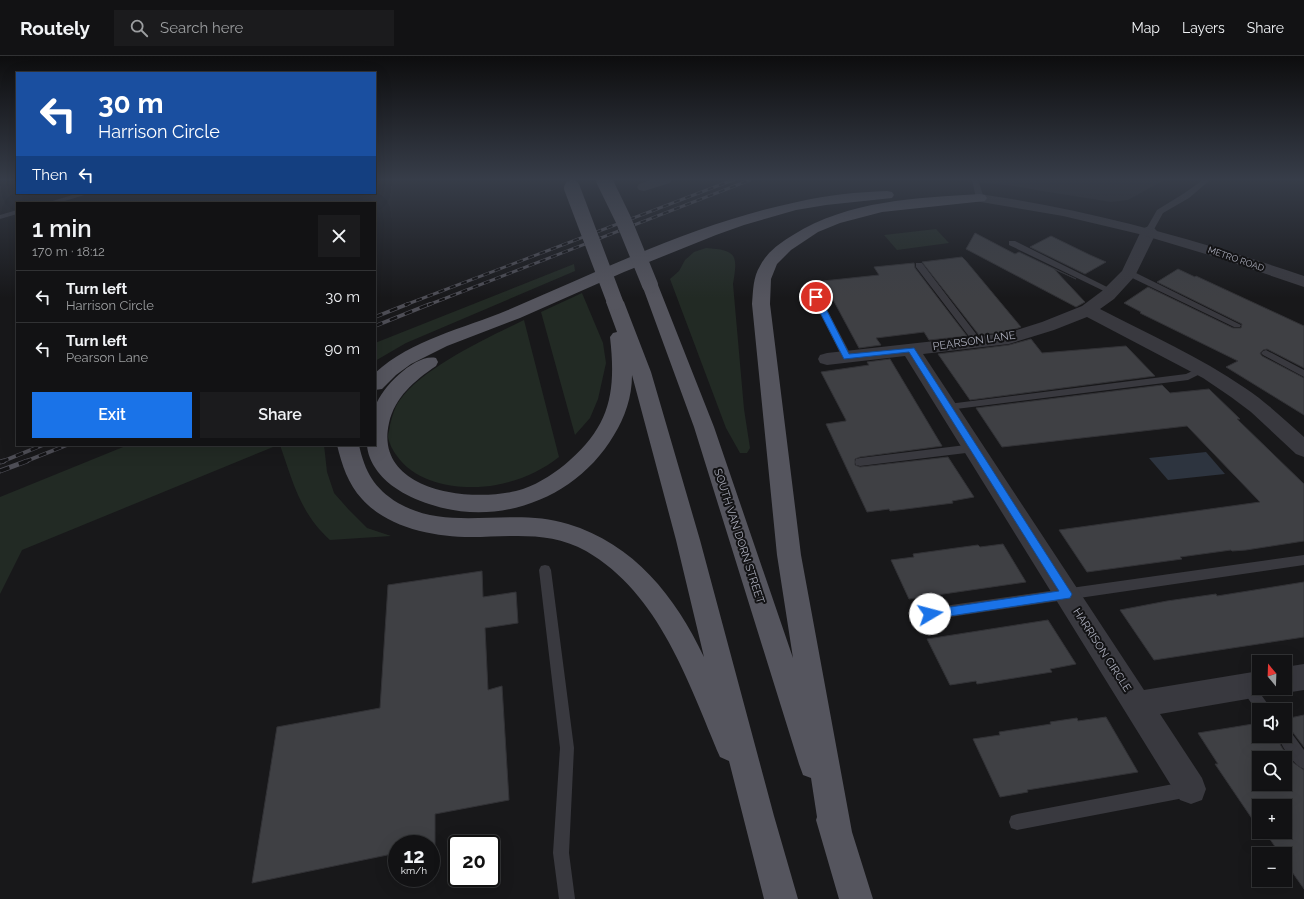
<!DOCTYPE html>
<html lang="en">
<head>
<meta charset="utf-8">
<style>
  :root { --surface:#121214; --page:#1b1b1d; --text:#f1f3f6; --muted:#9c9ea0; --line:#313234; --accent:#1a73e8 }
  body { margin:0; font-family:Raleway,sans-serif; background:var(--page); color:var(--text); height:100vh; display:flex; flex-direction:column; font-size:15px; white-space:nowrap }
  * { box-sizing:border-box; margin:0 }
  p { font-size:13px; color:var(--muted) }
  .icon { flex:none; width:22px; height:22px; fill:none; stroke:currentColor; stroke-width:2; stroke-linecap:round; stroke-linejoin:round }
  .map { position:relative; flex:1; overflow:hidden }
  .drawer { position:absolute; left:16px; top:146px; width:360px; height:244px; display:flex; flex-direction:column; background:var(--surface); border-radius:0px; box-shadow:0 4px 16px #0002,0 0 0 1px var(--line) }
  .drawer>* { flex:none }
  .hud { position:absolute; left:16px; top:16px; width:360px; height:122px; border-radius:0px; box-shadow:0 4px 16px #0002,0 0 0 1px var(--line); background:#1a4fa0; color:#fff; overflow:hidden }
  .needle { width:26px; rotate:341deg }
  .tools { position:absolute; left:1252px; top:599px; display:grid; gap:8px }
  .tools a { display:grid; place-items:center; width:40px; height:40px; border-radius:0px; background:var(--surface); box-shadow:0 4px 16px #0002,0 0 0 1px var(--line); font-size:20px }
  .speed { position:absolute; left:388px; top:779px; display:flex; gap:8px; font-size:20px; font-weight:700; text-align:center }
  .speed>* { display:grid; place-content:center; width:52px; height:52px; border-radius:50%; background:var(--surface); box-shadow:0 4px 16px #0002,0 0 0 1px var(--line); line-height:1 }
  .speed small { font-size:10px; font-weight:400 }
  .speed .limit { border:2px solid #111; border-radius:6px; background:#fff; color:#111 }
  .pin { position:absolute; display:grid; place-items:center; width:34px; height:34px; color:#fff; margin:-17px; border:2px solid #fff; border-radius:50%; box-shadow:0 1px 4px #0007 }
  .me { position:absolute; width:44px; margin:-22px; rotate:82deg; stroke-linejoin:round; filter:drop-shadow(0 0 3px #0008) }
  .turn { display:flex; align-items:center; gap:14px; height:84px; padding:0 16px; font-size:18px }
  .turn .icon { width:52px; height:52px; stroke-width:2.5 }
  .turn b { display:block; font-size:28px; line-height:34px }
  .then { display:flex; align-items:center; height:38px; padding:0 16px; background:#0003; gap:8px; font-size:15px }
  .round { display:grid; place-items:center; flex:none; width:42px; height:42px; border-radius:0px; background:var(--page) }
  .head { display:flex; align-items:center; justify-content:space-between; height:68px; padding:0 16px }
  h1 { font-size:24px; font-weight:600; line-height:30px }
  .cta { display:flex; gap:8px; margin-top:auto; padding:8px 16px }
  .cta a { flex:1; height:46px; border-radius:0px; background:var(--accent); color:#fff; font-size:16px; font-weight:600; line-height:46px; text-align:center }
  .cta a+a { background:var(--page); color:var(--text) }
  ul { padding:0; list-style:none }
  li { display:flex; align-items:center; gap:12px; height:52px; padding:0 16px; border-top:1px solid var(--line) }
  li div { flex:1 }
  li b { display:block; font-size:15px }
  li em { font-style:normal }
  header { display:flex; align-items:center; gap:24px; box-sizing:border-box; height:56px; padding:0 20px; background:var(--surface); border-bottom:1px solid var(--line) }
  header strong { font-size:19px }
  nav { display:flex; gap:22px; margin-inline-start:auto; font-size:14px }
  .search { width:280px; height:36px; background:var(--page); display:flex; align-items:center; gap:10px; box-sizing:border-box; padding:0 14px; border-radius:0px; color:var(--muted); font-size:15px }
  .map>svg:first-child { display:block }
  .built { fill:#242427 }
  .green { fill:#222a24 }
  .water { fill:#2d343f }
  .building { fill:#3f4044; stroke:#323236; fill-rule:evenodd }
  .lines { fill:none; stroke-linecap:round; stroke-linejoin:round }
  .service { fill:#39393f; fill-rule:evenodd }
  .minor { fill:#39393f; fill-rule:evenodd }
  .tertiary { fill:#39393f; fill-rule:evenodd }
  .primary { fill:#55555e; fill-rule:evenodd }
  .rail-far2-casing { stroke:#4e4e56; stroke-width:3 }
  .rail-far1-casing { stroke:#4e4e56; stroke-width:4 }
  .rail-casing { stroke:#4e4e56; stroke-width:5 }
  .rail-far2 { stroke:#131315; stroke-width:2; stroke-dasharray:6; stroke-linecap:butt }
  .rail-far1 { stroke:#131315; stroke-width:2.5; stroke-dasharray:8; stroke-linecap:butt }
  .rail { stroke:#131315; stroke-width:3.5; stroke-dasharray:10; stroke-linecap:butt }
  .primary-bridge { stroke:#55555e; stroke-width:16 }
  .route { fill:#1a73e8; stroke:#114b97 }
  .labels { text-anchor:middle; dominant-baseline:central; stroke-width:4; stroke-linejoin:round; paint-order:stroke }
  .far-street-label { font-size:9px; fill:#aaacba; stroke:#131315 }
  .street-label { font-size:11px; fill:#aaacba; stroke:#131315 }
</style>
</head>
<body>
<header>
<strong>Routely</strong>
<div class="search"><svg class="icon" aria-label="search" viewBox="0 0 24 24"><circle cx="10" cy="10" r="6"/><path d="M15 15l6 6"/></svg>Search here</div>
<nav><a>Map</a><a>Layers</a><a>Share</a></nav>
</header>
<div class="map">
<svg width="1304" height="843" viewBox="0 0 1304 843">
  <rect width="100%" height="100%" fill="#18181a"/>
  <path class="built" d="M952,124H1164L1128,144L1111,146L1036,134L1015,130Z"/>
  <path class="green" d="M936,173L949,187L897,194L884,179Z
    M706,192C737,194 738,199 733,228L744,353L750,392L747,397H740L726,372L670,223L679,215L685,204L694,196Z
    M574,208L575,215L406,287L375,305V287Z
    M582,237L603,287L606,307L598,343L590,362L575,379L541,256Z
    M524,264L559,401C541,415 519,425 496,429C463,435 417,429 397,400C393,395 389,387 388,381C388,377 390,372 390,369C392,361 395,350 400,344C422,312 489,281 524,264Z
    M128,389H278L22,494L0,538V441Z
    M280,389H324L327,416L334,437L349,454L367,472L391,480L330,484C300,457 293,426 280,389Z"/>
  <path class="water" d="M1206,396L1225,418L1168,424L1149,402Z"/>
  <path class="building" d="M975,177L1015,198L1019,196L1076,223L1054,213L1085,246L1076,251L966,193Z
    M1051,180L1090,199L1106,206L1085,218L1030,191Z
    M962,201L966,205L1021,271L1007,276L979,279L922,206Z
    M914,207L915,212L967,280L929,284L924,276L876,282L881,289L859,292L823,225L879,219L874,211Z
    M1178,213L1195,221L1196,220L1304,270V312L1267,293L1263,294L1260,297L1262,300L1304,322V359L1226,311L1238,305L1140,257L1141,256L1124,247L1148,231L1233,272H1241L1242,268L1157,226Z
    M1031,283L1042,297L1126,290L1155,320L970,344L938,298L1009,289Z
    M890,303L942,390L860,401L855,403V409L860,411L948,401L974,441L952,445L953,447L890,455L889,453L867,456L826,368L846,365V364L821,316L869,309L867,306Z
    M1162,329L1170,337L1209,333L1240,363H1237L1304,428V485L1246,494L1232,495L1231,494L1180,501L1182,503L1087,516L1059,474L1260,446L1187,370L1002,391L976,352Z
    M1003,488L1026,526L909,543L891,504L914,501L913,498L956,492L978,489L980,491Z
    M482,515L483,541L516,536L518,567L485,572L488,634L502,630L509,744L435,758V789L397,788V797L252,827L277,671L380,652L388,529Z
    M1304,526V581L1206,596L1154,604L1120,554L1167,545L1216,538L1217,540Z
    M1048,564L1076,608L1050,613L1052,616L977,628L976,625L950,629L927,583Z
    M1304,659V691L1291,674L1285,672V663Z
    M1106,661L1138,716L1027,734L1028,736L1000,741L973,683L1000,679L999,676L1051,668L1050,666L1077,662L1078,665Z
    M1259,667V680H1277L1281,690L1291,705L1304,714V833L1285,806V798H1280L1265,776H1285V750H1259V773L1215,708H1218L1198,677ZM1259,702H1285V728H1259Z"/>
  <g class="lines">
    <path class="service" d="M972,124H978L984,142L983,144H977L976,142Z
      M1203,124H1210L1189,142L1163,157L1152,177H1146L1145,175L1157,154L1183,138Z
      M79,137H91L58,147H46Z
      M17,154V158L0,163V159Z
      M1009,185H1015L1115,235L1111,238L1108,237L1009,189Z
      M916,207H922L980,283L982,285L980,287H974L916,211Z
      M1126,215H1132L1241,269L1240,271H1234L1126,219Z
      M810,226L814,229L852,301L850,303L847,304L842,301L806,229Z
      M1266,294L1304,314V321L1263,299L1261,297L1263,295Z
      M1201,311L1206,314L1204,316L1188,324L948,354L943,351L948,348L1186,318Z
      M974,388L978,389L979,392L978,395L974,396L860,410L856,409L855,406L856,403L860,402Z
      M1304,499V509L930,564L925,562L924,558L925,554L930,552Z
      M545,509L549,510L551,514L574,692L569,797L575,843H559L553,797L560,692L539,514L541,510Z
      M1247,624L1252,626L1272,654H1259V658L1240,631L1242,626Z
      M1285,673L1290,675L1304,694V713C1293,709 1282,691 1278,680H1285Z
      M1189,725L1194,728L1197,733L1194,738L1189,741L1017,774L1011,772L1009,766L1011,760L1017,758Z"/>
    <path class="minor" d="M651,124H672L670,127L644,135L639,134L637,131L639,128Z
      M1149,170L1154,172L1157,175L1135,220L1114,243L1100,253C1148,278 1200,301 1245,332C1266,346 1285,364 1304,381V401L1296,398L1251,356L1231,341L1203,322L1087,261L1054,274L1009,288L923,298L1144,634L1259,615V632H1271L1269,637L1259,641L1160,658L1202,722L1206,733L1202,744L1191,748L1180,744L905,300L827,309L820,307L818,303L820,299L827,297L1007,277L1042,266L1082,250L1102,235L1122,215L1141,175L1144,172Z
      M1304,608V634L1285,637L1275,633L1285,632V611Z"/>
    <path class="tertiary" d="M980,138C1091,154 1198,184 1304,220V231L1219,202L1139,178L1063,160L975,145L973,142L975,139Z"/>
    <path class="primary" d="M887,135L892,136L894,139L892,142L826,149L796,154L744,169L716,179L624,216L520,262L447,290L411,308L396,319L382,333L375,334V317C412,283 463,273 508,254C602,214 696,167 797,146C827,139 857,136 887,135Z
      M980,138L985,139L987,142L985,145L882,156L840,167L818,176L791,194L777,208L771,223L770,248L801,499L852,776L873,843H839L816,764L817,761L811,722L803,719L799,708L694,371L642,229L644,225L650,224L656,225L658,229L714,371L793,602L777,499L752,248C753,235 753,221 760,210C767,196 780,187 793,179C849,144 916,142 980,138Z
      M615,241L621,242L624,246L651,316L700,484L774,760L798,843H764L729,705L720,701C688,626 660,538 586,495C549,474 510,481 471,481C434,481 388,472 362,443C348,428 342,409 337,389H359C365,416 374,432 398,447C450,477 512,450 568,468C634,488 675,540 704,601L676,484L632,319C632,341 625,361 614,379C577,442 499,472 429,448C417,444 405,439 394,431C381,422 368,406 367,389H375C375,380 373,356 376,349C382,331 416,297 436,302L438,306L436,310C414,325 395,341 389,367C373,437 477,448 523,433C540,427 557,416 570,404C611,368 616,334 610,281L613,277L617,276L606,246L609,242Z"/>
    <defs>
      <path id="rail-far2" d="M405,249L733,124
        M428,249L750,124"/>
      <path id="rail-far1" d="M375,261L408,248
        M375,270L430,248
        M1,406L43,389
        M24,406L67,389"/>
      <path id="rail" d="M0,406L4,405
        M0,415L27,405"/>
    </defs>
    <use href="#rail-far2" class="rail-far2-casing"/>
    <use href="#rail-far1" class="rail-far1-casing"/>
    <use href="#rail" class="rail-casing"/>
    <use href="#rail-far2" class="rail-far2"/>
    <use href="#rail-far1" class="rail-far1"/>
    <use href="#rail" class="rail"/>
    <path class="primary-bridge" d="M604,124L623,163L650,229
      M572,132L615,246"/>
  </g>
  <linearGradient id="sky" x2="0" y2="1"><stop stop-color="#0d0d0e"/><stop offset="0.51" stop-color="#373d49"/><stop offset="1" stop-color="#373d49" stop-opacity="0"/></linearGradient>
  <rect width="1304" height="242" fill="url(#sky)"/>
  <path class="route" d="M816,239L820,241L849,298L914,292L1070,535L1072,538L1070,542L930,563L927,562L925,558L927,555L930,554L1059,535L909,296L844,303L812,241Z"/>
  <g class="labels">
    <g class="far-street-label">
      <text transform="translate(1236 203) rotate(19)">METRO ROAD</text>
    </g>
    <g class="street-label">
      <text transform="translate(974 285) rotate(-8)">PEARSON LANE</text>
      <text transform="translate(739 480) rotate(72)">SOUTH VAN DORN STREET</text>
      <text transform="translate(1102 594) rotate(57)">HARRISON CIRCLE</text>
    </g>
  </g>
</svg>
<div class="tools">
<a><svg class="needle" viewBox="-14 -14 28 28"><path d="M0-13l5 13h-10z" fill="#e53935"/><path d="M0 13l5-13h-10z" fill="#9c9ea0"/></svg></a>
<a><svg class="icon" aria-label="sound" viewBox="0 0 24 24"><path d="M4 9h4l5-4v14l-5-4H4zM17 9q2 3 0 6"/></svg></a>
<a><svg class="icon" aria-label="search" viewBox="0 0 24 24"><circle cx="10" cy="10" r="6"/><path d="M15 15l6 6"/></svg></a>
<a>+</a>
<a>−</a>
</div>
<div class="speed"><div>12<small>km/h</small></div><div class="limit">20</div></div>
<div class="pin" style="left:816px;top:241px;background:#d93025"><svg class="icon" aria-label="arrive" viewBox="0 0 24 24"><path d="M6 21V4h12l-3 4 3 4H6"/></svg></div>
<svg class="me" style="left:930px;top:558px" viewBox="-20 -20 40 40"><circle r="19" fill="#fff"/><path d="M0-13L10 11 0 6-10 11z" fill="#1a73e8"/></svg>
<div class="hud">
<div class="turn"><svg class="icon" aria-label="left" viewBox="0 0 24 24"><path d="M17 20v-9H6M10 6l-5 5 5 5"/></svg><div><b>30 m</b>Harrison Circle</div></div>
<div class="then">Then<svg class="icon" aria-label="left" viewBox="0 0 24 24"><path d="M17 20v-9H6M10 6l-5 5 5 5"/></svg></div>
</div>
<section class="drawer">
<div class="head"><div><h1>1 min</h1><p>170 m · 18:12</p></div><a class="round"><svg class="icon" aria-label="close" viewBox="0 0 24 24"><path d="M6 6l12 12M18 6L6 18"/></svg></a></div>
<ul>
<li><svg class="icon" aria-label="left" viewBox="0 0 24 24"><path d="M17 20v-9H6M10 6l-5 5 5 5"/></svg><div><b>Turn left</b><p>Harrison Circle</p></div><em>30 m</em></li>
<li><svg class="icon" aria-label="left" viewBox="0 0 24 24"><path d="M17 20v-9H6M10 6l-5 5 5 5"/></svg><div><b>Turn left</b><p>Pearson Lane</p></div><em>90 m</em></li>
</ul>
<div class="cta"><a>Exit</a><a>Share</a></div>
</section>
</div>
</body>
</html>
